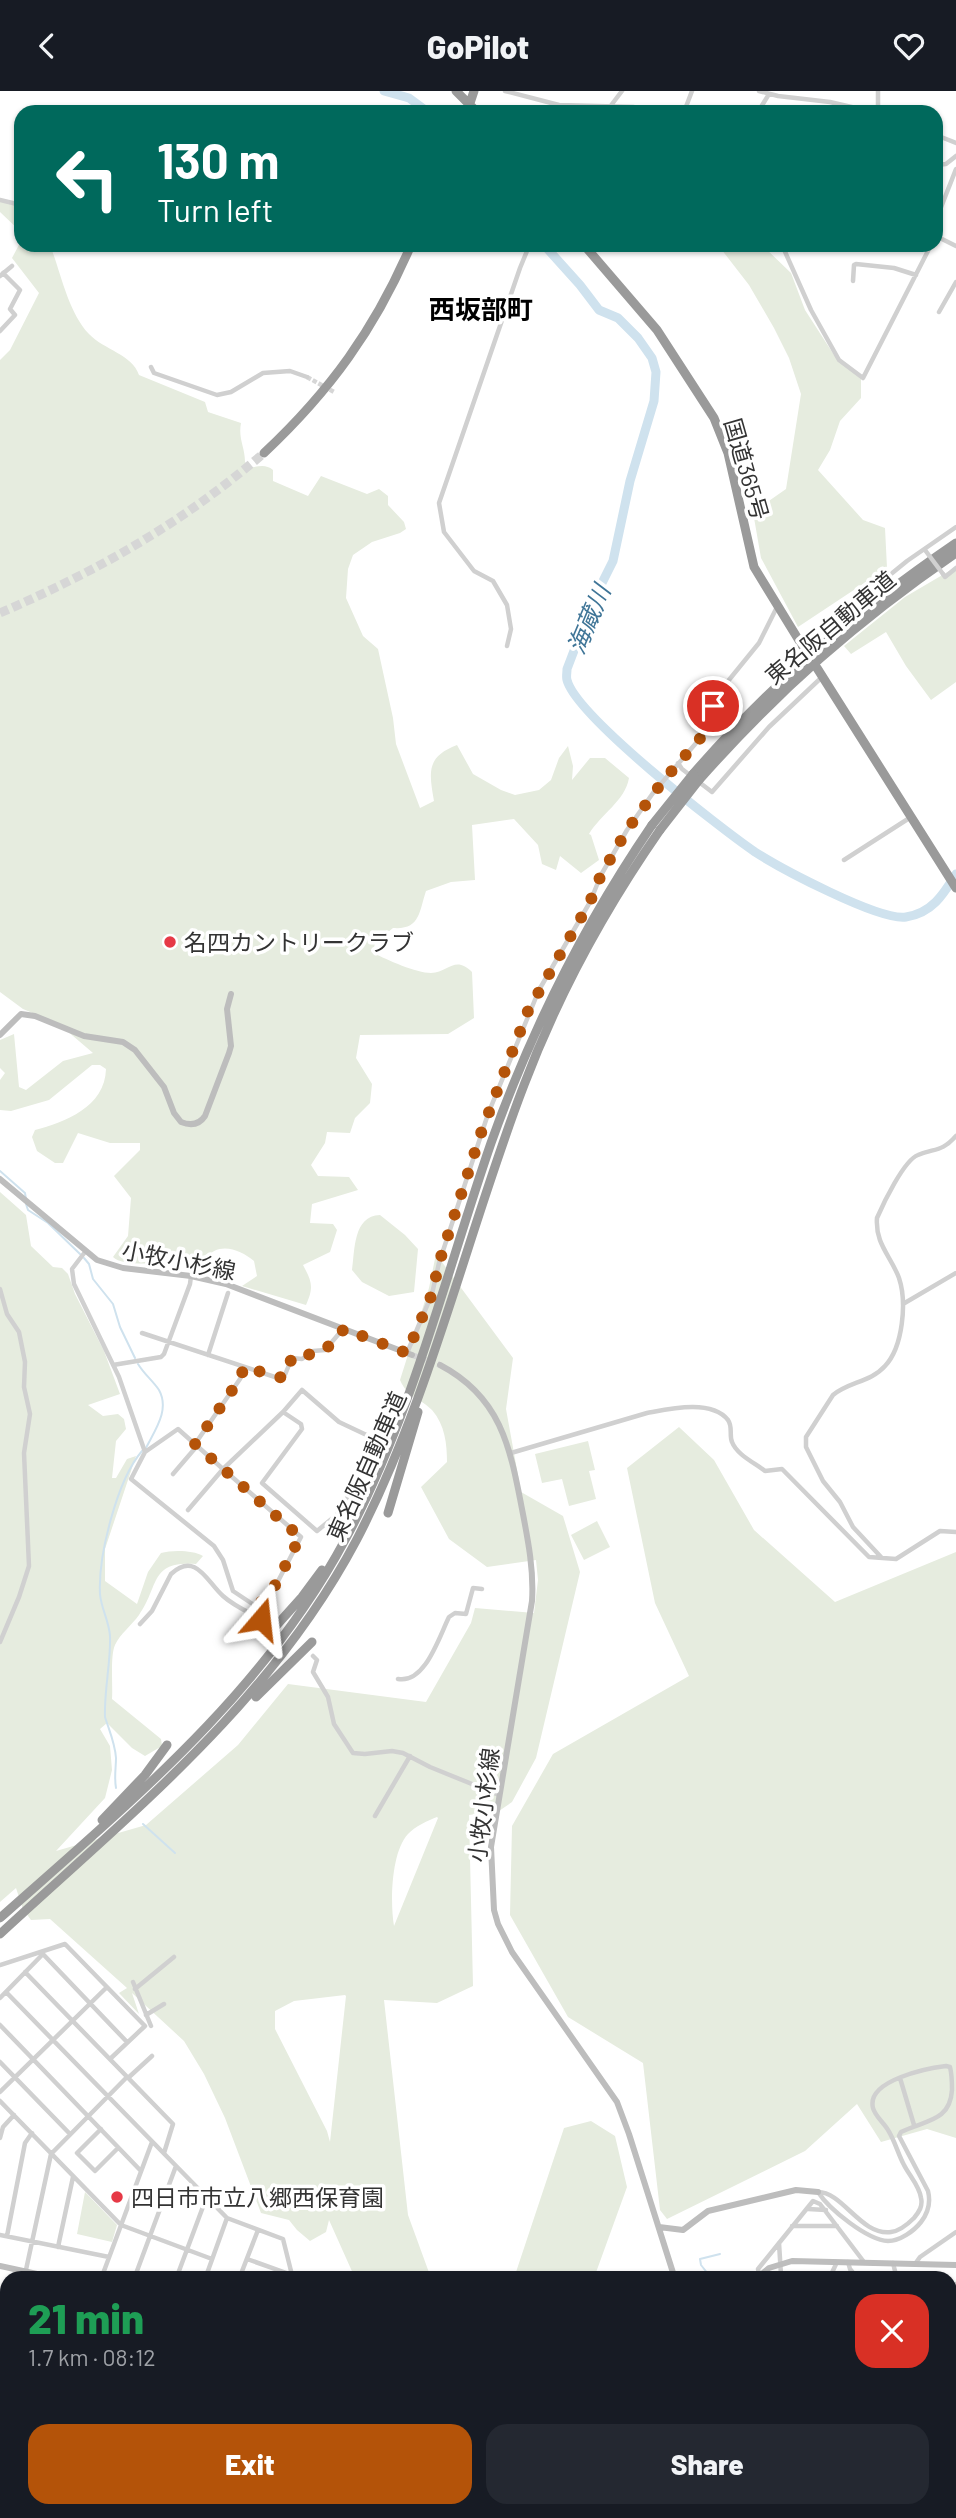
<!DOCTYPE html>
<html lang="en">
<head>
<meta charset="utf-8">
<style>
  :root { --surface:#171b24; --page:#242831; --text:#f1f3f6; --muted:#9ea1a6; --accent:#b45309 }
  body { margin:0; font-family:Barlow,"Noto Sans JP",sans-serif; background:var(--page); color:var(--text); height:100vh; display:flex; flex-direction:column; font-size:26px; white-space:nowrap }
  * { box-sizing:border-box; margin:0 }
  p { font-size:23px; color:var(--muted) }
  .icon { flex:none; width:38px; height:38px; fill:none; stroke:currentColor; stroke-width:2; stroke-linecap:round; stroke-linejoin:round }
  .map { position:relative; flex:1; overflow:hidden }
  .side { position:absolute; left:0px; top:2180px; width:957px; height:247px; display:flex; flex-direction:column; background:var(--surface); border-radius:21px 21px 0 0; box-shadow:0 2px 5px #0004 }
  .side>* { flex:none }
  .hud { position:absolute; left:14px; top:14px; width:929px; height:147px; border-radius:21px; box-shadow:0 2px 5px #0004; background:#00695c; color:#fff; overflow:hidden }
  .pin { position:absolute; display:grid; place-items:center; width:60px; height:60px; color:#fff; margin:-30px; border:4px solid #fff; border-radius:50%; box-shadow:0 2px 7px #0007 }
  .me { position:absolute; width:77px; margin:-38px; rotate:17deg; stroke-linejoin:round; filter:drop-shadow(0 0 5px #0008) }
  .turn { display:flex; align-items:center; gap:24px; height:147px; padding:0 28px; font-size:32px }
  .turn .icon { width:91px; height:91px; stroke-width:2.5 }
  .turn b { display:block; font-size:49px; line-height:60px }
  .round { display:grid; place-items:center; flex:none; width:74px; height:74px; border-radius:21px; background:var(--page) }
  .summary { display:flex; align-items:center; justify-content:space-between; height:119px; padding:0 28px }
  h1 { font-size:42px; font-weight:800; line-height:52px; color:#1e9e55 }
  .button { display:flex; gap:14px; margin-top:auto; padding:14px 28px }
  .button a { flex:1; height:80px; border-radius:21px; background:var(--accent); color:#fff; font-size:28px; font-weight:800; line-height:80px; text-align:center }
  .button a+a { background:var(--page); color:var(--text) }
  header { display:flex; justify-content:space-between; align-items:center; height:91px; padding:0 28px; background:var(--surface); font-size:32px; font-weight:800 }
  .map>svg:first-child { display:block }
  .green { fill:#e6ecdf; fill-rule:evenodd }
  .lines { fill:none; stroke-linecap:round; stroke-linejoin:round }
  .stream { stroke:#cfe2ee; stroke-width:2 }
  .river { stroke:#cfe2ee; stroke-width:9 }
  .street-tunnel { stroke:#d6d6d6; stroke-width:4.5; stroke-dasharray:4.5 2; stroke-linecap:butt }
  .secondary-tunnel { stroke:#d6d6d6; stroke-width:6; stroke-dasharray:6 3; stroke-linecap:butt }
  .highway-tunnel { stroke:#d6d6d6; stroke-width:9; stroke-dasharray:9 4.5; stroke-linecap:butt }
  .street { stroke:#d0d0d0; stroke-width:4.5 }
  .secondary { stroke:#bdbdbd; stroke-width:6 }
  .primary { stroke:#ababab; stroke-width:7 }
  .highway { stroke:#9a9a9a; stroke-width:9 }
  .street-bridge { stroke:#d0d0d0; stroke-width:4.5 }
  .highway-bridge { stroke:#9a9a9a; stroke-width:9 }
  .route { stroke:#b45309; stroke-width:12; stroke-dasharray:0 21.6 }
  .poi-dot { fill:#e63946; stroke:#fff; stroke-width:2.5 }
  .labels { text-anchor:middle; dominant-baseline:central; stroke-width:7; stroke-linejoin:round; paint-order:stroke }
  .street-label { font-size:23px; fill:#333; stroke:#fff }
  .poi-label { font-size:23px; fill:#333; stroke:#fff; text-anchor:start }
  .water-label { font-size:24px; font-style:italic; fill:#3f7597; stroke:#fff }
  .quarter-label { font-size:26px; font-weight:bold; fill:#000; stroke:#fff }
</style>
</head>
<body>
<header><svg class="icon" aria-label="back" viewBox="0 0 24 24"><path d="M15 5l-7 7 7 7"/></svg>GoPilot<svg class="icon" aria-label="heart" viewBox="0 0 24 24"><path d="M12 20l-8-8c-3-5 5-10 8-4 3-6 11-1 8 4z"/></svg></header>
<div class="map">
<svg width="956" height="2427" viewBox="0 0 956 2427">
  <rect width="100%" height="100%" fill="#fff"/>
  <path class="green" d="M0,109L21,116V141L0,121Z
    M21,150V154H50C61,182 68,221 89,243C104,259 132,263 139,284L205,311L208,321L241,332C238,348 245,356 245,371L250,377C259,375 266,373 273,379V390L308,405L321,385L367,403L379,398L388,405V414L404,431L406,438L400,442L372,451L353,464L348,478L346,507L363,545L378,558L393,627L396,653L420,717L434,710C429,681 426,666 457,654L473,683L501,699L515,704L539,699L551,689L559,667L568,655L573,675L572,689L590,667H605L629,687C625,710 601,723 589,743L591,744L599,769L581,782L560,765L556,779L542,773L538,754L514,728L472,734L475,789L451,791L426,800C419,821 420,839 393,837L375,852L373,862C388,869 416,882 431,882C449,881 455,864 472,881L474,927L448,943L360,944L356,967L372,993L370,1012L355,1027L350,1042L327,1041L325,1052L311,1074L318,1085L349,1086L358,1099L312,1113L310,1132L333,1133L337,1139L330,1161L303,1174C312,1191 314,1196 306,1214L242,1195L257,1185L254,1170C240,1158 218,1150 205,1168C185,1169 126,1179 113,1166L128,1145L131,1107L114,1085L140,1059V1052H110L78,1042L63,1072H55L37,1060L32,1046L35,1039C65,1031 105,1016 106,978L100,974H92L49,1009L11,1020L0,1019V989L5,982L0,977V949L14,943L19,996L26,999L63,970L93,962L59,933L23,918L0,901V269L10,259L39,202L12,167Z
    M718,154H762L791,182L805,219L834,264L861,285V307L840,330L830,359L818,379L863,429L885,437L887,477L798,536L761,467L753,421L786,398L801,303L789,267L774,237L749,194Z
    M956,476V591L931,609L906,575L886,541L851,563L844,555L905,506Z
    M0,1101L26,1124L31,1155L53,1176L62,1177L68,1183L75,1203L104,1260L120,1303L88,1314L103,1325L118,1323L124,1328L126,1338L116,1350L112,1387H116L127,1368L136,1365L105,1458V1490L137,1513L148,1481L161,1462C172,1459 193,1459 203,1465L196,1473C149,1470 160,1494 139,1524C132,1534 120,1543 115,1554C110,1565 113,1595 112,1608L161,1648L162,1655L145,1665L132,1657L107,1632L100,1638L110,1655L112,1679L105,1707L56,1760L146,1734L238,1654L288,1593L426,1611L471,1532L475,1517L534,1522L538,1489L536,1469L487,1476L449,1448L421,1396L447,1371C447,1353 445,1334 432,1319C420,1307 408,1307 400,1289L429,1197L436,1163L513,1267L506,1318L521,1401L563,1425L580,1481L536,1667L512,1711L499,1720L469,1724L473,1895L437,1912L384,1909L408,2124L431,2187H355L329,2129L326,2141L310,2150L297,2139L289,2129L261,2122L225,2027L204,1983L184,1950L132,1902L139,1923L119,1902L127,1897L50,1828L31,1829L23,1818L16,1797L0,1811ZM437,1726L438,1727L394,1835C390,1812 391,1761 408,1743C414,1736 429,1729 437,1726ZM345,1904L346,1905L330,2051L327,2040L275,1938V1920L294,1910Z
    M380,1124L405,1144L418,1158L414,1201L389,1205L362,1191L352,1179C355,1159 353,1125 380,1124Z
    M679,1336L714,1369L754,1439L835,1511L956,1461V2047L927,2038L881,2051L857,2013L805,2060L667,2128L660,2119L643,1972L568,1926L510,1824L512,1735L553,1663L689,1585L655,1512L627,1377Z
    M588,1350L595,1379L589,1380L596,1408L569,1415L562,1388L542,1392L535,1363Z
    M597,1430L610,1456L584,1469L571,1444Z
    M591,2030L615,2045L627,2096L594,2187H514L564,2037Z
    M85,2101L117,2134L112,2151L77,2143Z
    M172,2420H226V2427H171Z
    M434,2420H612L614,2427H430Z"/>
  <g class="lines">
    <path class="stream" d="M0,1080L25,1102L26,1108
      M26,1113L28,1119L48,1132L80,1163
      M84,1167L89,1173L93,1188L113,1213L120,1236L135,1267
      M138,1273C144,1283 153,1290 159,1299C170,1319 155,1339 146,1357
      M116,1697C114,1686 116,1677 116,1667C115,1652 109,1639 105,1626C104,1599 111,1571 110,1545C109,1530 101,1517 100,1503C98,1465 117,1389 142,1360
      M143,1733L175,1762
      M712,2188L701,2174L700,2168L720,2163"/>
    <path class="river" d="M384,0L409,7L428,21
      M544,154L580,194L599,219L618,227L638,247L652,267L656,281L654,310L630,390L613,470L593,510L567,578C567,582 566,586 567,589C576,625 720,737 755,761C780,777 879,830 906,826C932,822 943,804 956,783
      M950,2364L956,2362"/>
    <path class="street-tunnel" d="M307,286L334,301
      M261,1528L283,1544"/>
    <path class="secondary-tunnel" d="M412,1264L440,1274"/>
    <path class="highway-tunnel" d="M0,522C99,479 181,433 264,362"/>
    <path class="street" d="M505,0L559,14L634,16L648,21
      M759,0L778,5L830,11L873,21
      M878,0V21
      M606,21L622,0
      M684,21L692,0
      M758,21L769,3
      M936,44L956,52
      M936,74L946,73L956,65
      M0,109L21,114
      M936,129L956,78
      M936,145L956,155
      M782,154L811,219L839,269L863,287L931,154
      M0,185L12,175
      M853,190L854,174L856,173L894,177L916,184
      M939,221L956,191
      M0,240L15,224L10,218L20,199L3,182
      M151,276L154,282L217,304L231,301L263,282L290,280L307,286
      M943,483L945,486L956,477
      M800,550L864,505L907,470L956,436
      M507,555L511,538L507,514L493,490L474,480L444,441L439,412L520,177L527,160L533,154
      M678,672L682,678L712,701L769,636L822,586
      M844,769L911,726
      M85,1161L72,1178L74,1193L119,1286L145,1361L131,1388L214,1455L223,1469L233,1500L257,1516
      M0,1198L7,1223L19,1241L25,1271L24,1296L30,1323L24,1362L29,1475L19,1506L0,1551
      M903,1213L956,1182
      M142,1242L281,1288L284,1286L292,1267L302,1268L313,1260L325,1259L343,1238
      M407,1262L432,1203L439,1172L488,1023L539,899L590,811L601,784L627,739L653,702L703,644L706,630L720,600L759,552L777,516
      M208,1264L228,1202
      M113,1274L161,1266L164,1263L190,1193L191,1185
      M195,1353L240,1288L244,1276
      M145,1361L178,1338L223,1378L188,1419
      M511,1362L647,1322C669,1318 711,1308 728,1329C733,1336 729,1344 732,1351C737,1364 755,1372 765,1380L782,1378L869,1466L896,1468L940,1440L956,1441
      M173,1383L197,1355
      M881,1466L853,1436L840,1411L823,1390L806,1356V1346L833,1304C848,1291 871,1291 885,1275C903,1256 907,1211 899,1187C891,1165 875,1153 877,1127C883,1113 904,1069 918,1064C935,1057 942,1061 956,1045
      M256,1525L257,1516L276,1494L301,1446L223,1378L283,1321L302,1299L339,1331L375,1348L340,1421L317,1440L262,1392L302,1338L301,1333L283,1321
      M140,1533L152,1520L171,1483C196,1460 207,1491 223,1505C234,1515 248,1521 261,1528
      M313,1565L317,1569L313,1581L328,1606L334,1633L353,1662L365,1663L392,1660L403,1662L430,1676L499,1704
      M398,1588C425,1593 439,1546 449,1526L455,1522L466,1523L473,1497L482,1498
      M375,1725L410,1665
      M41,1861L127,1951
      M0,1874L65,1853L145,1935L110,1968
      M25,1881L173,2033L164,2062
      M133,1891L151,1935
      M135,1898L174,1866
      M6,1901L227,2127L283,2148L293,2188
      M0,1907L42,1864
      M146,1924L164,1913
      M0,1934L141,2080
      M0,1971L70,2043
      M946,1975L950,1976C952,1984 952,1991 952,1999C950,2031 925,2029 901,2041L899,2045L928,2100C931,2112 928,2122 921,2131C914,2140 900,2150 888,2150C867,2149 829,2118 818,2101C843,2101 861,2145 891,2141C900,2140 908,2133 914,2127C919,2121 923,2115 921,2107C920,2096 909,2084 904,2074C898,2063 895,2050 888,2039C884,2032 875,2025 873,2017C866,1989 929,1977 946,1975Z
      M128,1987L152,1965
      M900,1987L914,2034
      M0,2001L107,1896
      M0,2010L121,2134L212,2168
      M101,2038L77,2062L95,2080L118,2057
      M0,2047L3,2036L14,2024
      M808,2118L826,2119
      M792,2135H837
      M0,2144L109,2166
      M7,2145L25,2052L32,2042
      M779,2152L781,2184L785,2188
      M58,2156L73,2086
      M247,2168L292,2184
      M848,2171L850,2178L858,2188
      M893,2172L897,2188
      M915,2173L920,2166L956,2141
      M759,2183L758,2178L813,2110L820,2113L864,2171
      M24,2188L51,2063L127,1986
      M101,2188L152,2051
      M134,2188L176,2075
      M176,2188L207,2105
      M205,2188L227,2127
      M239,2188L258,2139
      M829,2188L837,2171
      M950,2194L956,2193
      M0,2207L7,2208
      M950,2227L956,2226
      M0,2234L7,2235
      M950,2260L956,2259
      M0,2261L7,2262
      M7,2273V2296
      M950,2292L956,2291
      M950,2306L956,2308
      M950,2322L956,2324
      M0,2344L7,2353
      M0,2361L7,2355
      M0,2401L7,2395
      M236,2420L251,2427
      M85,2425L99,2427
      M33,2427L43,2420
      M138,2427L139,2420
      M229,2427L231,2420
      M265,2427L267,2420
      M293,2427L294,2420
      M358,2427L360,2420"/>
    <path class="secondary" d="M0,944L21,923L35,925L84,945L123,951L135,959L164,996L174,1022L181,1031C191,1035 199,1034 205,1025L229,962L231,955L227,918L231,903
      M0,1088L97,1169L123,1177L191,1185L226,1193L412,1264
      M440,1274C501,1306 510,1356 522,1418C528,1449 534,1479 532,1510L491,1756L494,1819L498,1833L512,1861L617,2011L629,2043L675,2188
      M659,2136L683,2139L708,2120L796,2099L818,2101
      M0,2175L60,2188
      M756,2188L769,2177L792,2170L956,2174
      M323,2427L324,2420"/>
    <path class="primary" d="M786,2427L824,2422L850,2427"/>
    <path class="highway" d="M456,0L477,21
      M467,21L474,0
      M584,154L657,239L714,327L728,362L754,476L803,556
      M264,362C330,300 375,238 411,154
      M817,577L956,797
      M693,683C773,591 855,521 956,452
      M699,689C778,600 858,529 956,462
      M388,1422L418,1321
      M267,1545L302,1506L322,1479
      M256,1606L312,1551
      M102,1729L145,1684L167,1654
      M0,1827C128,1713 262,1604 345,1449C412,1325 445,1185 491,1052C532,937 583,835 652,734
      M0,1843C132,1721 270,1612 356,1450C431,1306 466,1145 524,994C558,904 605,818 660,739"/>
    <path class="street-bridge" d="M925,459L943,483"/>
    <path class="highway-bridge" d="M652,734L693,683
      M660,739L699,689"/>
  </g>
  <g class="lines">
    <path class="route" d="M261,1528L256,1525L257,1516L276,1493L300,1446L195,1353L240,1288L244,1276L283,1287L292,1267L302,1268L313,1261L325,1259L344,1238L407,1262L432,1203L439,1172L481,1042L528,920L590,811L601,784L627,739L663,690L703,644L713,615"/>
  </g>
  <g class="poi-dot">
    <circle cx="170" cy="851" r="7"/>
    <circle cx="117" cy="2106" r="7"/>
  </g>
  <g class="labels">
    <g class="street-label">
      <text transform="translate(747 378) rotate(74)">国道365号</text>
      <text transform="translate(830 536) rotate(-40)">東名阪自動車道</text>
      <text transform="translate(179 1169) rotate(11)">小牧小杉線</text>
      <text transform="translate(366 1375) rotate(-66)">東名阪自動車道</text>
      <text transform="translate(483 1714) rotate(-83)">小牧小杉線</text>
    </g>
    <g class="poi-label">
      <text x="184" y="851">名四カントリークラブ</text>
      <text x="131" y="2106">四日市市立八郷西保育園</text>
    </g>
    <g class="water-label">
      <text transform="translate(588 528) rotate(-67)">海蔵川</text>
    </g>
    <g class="quarter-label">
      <text x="481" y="217">西坂部町</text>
    </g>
  </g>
</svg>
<div class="pin" style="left:713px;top:615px;background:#d93025"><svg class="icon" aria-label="arrive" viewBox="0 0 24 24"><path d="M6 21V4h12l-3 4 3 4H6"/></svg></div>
<svg class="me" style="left:261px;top:1528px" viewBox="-20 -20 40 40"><path d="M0-17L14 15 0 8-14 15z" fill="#b45309" stroke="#fff" stroke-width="4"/></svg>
<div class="hud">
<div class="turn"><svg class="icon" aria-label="left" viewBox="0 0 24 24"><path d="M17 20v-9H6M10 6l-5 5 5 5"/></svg><div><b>130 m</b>Turn left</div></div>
</div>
<section class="side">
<div class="summary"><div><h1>21 min</h1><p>1.7 km · 08:12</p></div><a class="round" style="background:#d93025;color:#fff"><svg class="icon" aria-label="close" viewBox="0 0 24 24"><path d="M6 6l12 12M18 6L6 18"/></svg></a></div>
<div class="button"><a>Exit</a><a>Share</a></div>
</section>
</div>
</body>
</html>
